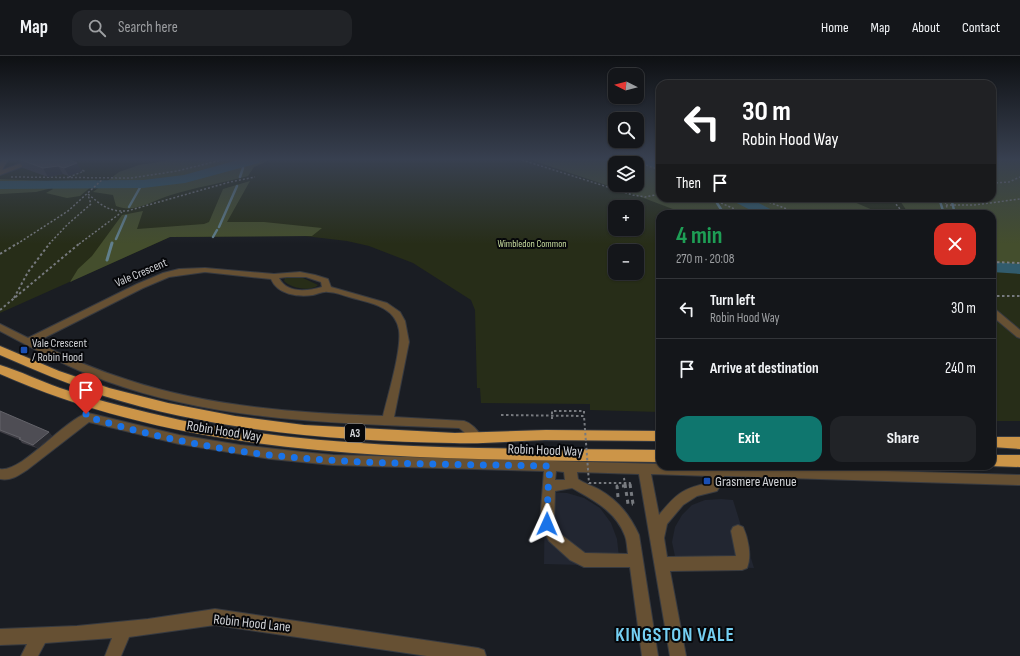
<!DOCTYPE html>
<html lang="en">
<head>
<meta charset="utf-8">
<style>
  :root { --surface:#14161a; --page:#212327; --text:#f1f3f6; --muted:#9d9fa2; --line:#333539; --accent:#0f766e }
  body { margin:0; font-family:"Sofia Sans Condensed",sans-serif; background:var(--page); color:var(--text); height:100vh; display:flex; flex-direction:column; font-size:15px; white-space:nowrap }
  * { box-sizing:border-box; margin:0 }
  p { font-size:13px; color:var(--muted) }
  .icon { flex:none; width:22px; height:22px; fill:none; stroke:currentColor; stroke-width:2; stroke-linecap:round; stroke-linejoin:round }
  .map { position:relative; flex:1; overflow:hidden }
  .details { position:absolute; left:656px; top:154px; width:340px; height:260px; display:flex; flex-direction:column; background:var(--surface); border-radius:12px; box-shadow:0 1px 3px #0004,0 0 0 1px var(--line) }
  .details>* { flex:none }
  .banner { position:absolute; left:656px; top:24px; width:340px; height:122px; border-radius:12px; box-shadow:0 1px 3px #0004,0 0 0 1px var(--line); background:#202124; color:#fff; overflow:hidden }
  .needle { width:26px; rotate:276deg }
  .tools { position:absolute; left:608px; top:12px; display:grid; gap:8px }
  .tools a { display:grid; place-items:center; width:36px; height:36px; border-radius:8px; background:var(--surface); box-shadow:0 1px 3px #0004,0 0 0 1px var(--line); font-size:20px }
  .pin { position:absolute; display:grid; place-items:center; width:34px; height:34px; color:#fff; margin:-41px -17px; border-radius:50% 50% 50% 0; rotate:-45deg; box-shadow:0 0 4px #0007 }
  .pin .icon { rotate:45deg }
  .me { position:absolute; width:44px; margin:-22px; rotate:1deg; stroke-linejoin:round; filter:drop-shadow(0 0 3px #0008) }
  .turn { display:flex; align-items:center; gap:14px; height:84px; padding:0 20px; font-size:18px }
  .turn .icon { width:52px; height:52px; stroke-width:2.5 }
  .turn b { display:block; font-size:28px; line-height:34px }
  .then { display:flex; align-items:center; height:38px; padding:0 20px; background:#0003; gap:8px; font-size:15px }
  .round { display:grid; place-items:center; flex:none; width:42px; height:42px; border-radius:12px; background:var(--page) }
  .head { display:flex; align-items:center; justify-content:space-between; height:68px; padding:0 20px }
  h1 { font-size:24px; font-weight:700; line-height:30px; color:#1e9e55 }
  .cta { display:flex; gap:8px; margin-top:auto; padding:8px 20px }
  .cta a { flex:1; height:46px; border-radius:12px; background:var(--accent); color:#fff; font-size:16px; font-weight:700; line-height:46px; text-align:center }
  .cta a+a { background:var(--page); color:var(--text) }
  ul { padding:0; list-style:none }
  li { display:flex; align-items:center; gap:12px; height:60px; padding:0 20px; border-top:1px solid var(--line) }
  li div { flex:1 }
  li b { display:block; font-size:15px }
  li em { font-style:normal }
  header { display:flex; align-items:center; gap:24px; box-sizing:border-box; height:56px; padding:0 20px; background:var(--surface); border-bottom:1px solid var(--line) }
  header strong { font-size:19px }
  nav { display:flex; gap:22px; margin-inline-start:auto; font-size:14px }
  .search { width:280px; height:36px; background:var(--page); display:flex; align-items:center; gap:10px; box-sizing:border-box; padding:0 14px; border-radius:12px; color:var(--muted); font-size:15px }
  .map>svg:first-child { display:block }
  .built { fill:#222631 }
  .green { fill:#272d18; fill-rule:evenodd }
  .forest { fill:#444e2d; fill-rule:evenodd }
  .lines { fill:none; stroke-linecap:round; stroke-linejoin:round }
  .stream-far1 { stroke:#617f8c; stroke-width:2.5 }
  .stream { stroke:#617f8c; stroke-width:3 }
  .river { fill:#315b6c; fill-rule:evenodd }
  .minor-casing { stroke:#373a40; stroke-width:2 }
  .highway-casing { stroke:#373a40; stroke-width:2 }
  .path-far2 { stroke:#777a7f; stroke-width:1.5; stroke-dasharray:2 2; stroke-linecap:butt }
  .path-far1 { stroke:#777a7f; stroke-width:2; stroke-dasharray:2.5 2.5; stroke-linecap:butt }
  .path { stroke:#777a7f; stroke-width:3; stroke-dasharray:4 4; stroke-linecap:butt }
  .minor { fill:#665033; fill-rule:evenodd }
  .highway { fill:#cc9548; fill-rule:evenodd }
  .path-bridge-far1 { stroke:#777a7f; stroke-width:2; stroke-dasharray:2.5 2.5; stroke-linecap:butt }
  .path-bridge { stroke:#777a7f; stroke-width:3; stroke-dasharray:4 4; stroke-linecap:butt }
  .wall { fill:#3e3d44 }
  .shaded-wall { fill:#292a30 }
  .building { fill:#4e4d54; stroke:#626268 }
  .route { stroke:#1a73e8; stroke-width:7; stroke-dasharray:0 12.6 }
  .transit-dot { fill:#1a4fb4; stroke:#06070a; stroke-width:1.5 }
  .labels { text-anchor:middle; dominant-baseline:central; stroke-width:4; stroke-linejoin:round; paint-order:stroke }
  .far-park-label { font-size:10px; fill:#c9dd9f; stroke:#06070a }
  .shield { fill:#06070a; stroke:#939599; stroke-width:1 }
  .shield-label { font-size:11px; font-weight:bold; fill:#d0d2d6 }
  .street-label { font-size:12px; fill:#d0d2d6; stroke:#06070a }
  .poi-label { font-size:12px; fill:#d0d2d6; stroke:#06070a; text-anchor:start }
  .near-street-label { font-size:14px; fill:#d0d2d6; stroke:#06070a }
  .near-poi-label { font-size:14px; fill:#d0d2d6; stroke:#06070a; text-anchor:start }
  .near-district-label { font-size:19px; font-weight:bold; letter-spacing:1px; fill:#75d0f3; stroke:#06070a }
</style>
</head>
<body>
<header>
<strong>Map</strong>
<div class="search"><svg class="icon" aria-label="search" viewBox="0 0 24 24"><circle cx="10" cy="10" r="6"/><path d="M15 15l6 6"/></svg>Search here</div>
<nav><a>Home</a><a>Map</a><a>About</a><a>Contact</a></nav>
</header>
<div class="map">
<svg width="1020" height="600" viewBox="0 0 1020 600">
  <rect width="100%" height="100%" fill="#1a1d23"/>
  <path class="built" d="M545,436L567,437L584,442L600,452L611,467L617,483L620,510L544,508Z
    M721,443L733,444L754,512L677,510L672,486L675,471L682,459L692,449L705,444Z"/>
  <path class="green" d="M0,104H660V142H992V104H1020V365H992V158H660V356L590,354V348L481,347L480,332H477L475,254L471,244L413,207L369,190L347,185L296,179L170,181L0,257ZM615,107H637V129H615ZM615,151H637V173H615ZM615,195H637V217H615Z
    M285,222H303L318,229C311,236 290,232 284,225Z"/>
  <path class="forest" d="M171,104H270L254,111L248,120C223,127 196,131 171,139C153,144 135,158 116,150L113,139L93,136L119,116L139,109Z
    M531,104H660V142H845L882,158H751L738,153L732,155L735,158H686L633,138ZM615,107H637V129H615Z
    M992,104H1020V216L992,214V158H909L898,142H992Z
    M0,123L46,125L95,124L97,126L80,140L67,142L46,137L53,133L52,132L36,136L0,138Z
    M250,125L227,166H264L322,172L312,180L170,181L70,226L78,213L92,200L122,159L143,155L137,173L204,168L209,166L223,133Z"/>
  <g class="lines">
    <path class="stream-far1" d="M240,121L243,112
      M939,142L944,158
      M951,142L955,158
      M717,147L724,158
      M129,151L142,128
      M219,171L237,130
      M213,181L217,174
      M116,183L126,160"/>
    <path class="stream" d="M107,204L112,187"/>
    <path class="river" d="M238,104H260L259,107L185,127L143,132L0,133V125L143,124L184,119Z
      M639,104L660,105V113L640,107Z
      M731,142H749L774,155L777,158H758L733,145Z
      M992,206L1020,208V218L992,216Z"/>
    <defs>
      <path id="minor" d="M2,104H8L2,114L30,104H40L0,119V107Z
        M205,212L274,218L300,216L315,219L328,223L331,231L387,247L400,256L405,265L409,286L394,361L464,365C471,367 478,374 481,380L479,383C470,386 466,376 459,372C341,367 219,366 106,325C69,312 34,293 0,275V268L28,282L137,228L163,217L179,213ZM205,216L271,223C278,239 298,241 313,239C318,238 323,235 328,236C335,236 342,239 349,241C368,247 395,249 399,274C402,293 388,339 383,360C298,357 210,351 128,324C96,314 66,301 36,286L143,232L169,221ZM287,221H306L321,226L322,231C308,235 287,238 279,222Z
        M992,252L995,253L1020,274V282L1017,281L992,260Z
        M88,357L179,379L240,389L302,396L333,399L660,408V410H717L1020,419V429L724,420V424L717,435L697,440L683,449L667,468L664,482L667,501L736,500L731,475L733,471L738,469L743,471C748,482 752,500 747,512L742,514L670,515L686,600H670L639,418L577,416L578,423C585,428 593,430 600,434C618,444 631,461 639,479L658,600H642L630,511H584L570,504L549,485L540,468L544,415L333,409L271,403L179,388L89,366L27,414C18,420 10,425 0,423V413C22,417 63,364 88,357ZM556,415L564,416L565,424H555ZM651,418L711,420L712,423L709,427C683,432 676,438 659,459ZM572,432C593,444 616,455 625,480C627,485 627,492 628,498L585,497L559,477L554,467L555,435Z
        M215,553L478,592L484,594L486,600H427L215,569L129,581L121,600H105L112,582L45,587L38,600H21L27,588L0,589V573L77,570L148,563Z"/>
      <path id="highway" d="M0,290L59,315L109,332L168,347L235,360L304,369L455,377L546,374L660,375V385C622,385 583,384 545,384C515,385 484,388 454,387C336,385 216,375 104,340C68,328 34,314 0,299Z
        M0,309C20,315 40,325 60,332C99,345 140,355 180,364C337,396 500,392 660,394V406C441,402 204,409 0,318Z
        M992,381H1020V393L992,391Z
        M992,399H1020V411L989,410H992Z"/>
    </defs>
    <use href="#minor" class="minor-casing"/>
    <use href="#highway" class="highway-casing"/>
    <path class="path-far2" d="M522,104L633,139L645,141L660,138
      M623,104L627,106H637L660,114
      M11,121L131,122L177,115L222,104
      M69,121L84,115L79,113
      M992,127L1009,126L1020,121
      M88,138C101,149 109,156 127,155L230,126L255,121
      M707,142L719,146H731L734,142
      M758,142L800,158
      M891,142L904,158
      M944,142L949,158
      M721,147L746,158
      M946,149H974L1020,143
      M17,188L68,155L103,123
      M49,188L68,168L91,148L88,139
      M79,188L122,156"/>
    <path class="path-far1" d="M0,198L18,187
      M992,206L1020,207
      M992,240H1020
      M14,242L28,216L50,187
      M0,254L80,187
      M552,363V355H584V360
      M624,422L625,429"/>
    <path class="path" d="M625,428L628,448H633
      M618,441L617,430H625"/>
    <use href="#minor" class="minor"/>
    <use href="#highway" class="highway"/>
    <path class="path-bridge-far1" d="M501,359L584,360L589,427H630V429"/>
    <path class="path-bridge" d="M630,428L633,448"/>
  </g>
  <path class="wall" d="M19,104H70L82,115L69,120L63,118L48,121L23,112Z
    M0,355L49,376L52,380L37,392L22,387L20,384L0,376Z"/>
  <path class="shaded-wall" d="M77,107L82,115L69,120L64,112Z
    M58,110L63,118L48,121L43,112Z
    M49,376L52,380L37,392L33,389Z"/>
  <path class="building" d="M21,104H70L77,107L64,112L58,110L43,112Z
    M0,355L49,376L33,389L19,383L21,382L0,374Z"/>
  <linearGradient id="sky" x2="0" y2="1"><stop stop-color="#0e1013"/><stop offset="0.55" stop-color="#384050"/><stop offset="1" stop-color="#384050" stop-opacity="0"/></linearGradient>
  <rect width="1020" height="188" fill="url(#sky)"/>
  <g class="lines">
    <path class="route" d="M86,358L88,361C150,380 214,393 278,400C368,409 460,408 550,410L548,434L547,468"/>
  </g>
  <g class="transit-dot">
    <rect x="20" y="290" width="8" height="8" rx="2"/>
    <rect x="703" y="421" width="8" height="8" rx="2"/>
  </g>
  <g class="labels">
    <g class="far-park-label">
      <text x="532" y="188">Wimbledon Common</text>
    </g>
    <rect class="shield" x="345" y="368" width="20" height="18" rx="3"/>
    <g class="shield-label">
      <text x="355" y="377">A3</text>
    </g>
    <g class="street-label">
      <text transform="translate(141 217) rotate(-23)">Vale Crescent</text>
    </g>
    <g class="poi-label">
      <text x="32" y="287">Vale Crescent<tspan x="32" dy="14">/ Robin Hood</tspan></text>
    </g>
    <g class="near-street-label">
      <text transform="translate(224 375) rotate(9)">Robin Hood Way</text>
      <text transform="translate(545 394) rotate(2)">Robin Hood Way</text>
      <text transform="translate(252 567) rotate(6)">Robin Hood Lane</text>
    </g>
    <g class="near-poi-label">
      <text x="715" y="425">Grasmere Avenue</text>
    </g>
    <g class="near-district-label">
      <text x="675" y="579">KINGSTON VALE</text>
    </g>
  </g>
</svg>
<div class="tools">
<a><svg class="needle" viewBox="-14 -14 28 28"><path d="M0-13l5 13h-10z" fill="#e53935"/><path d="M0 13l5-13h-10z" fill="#9d9fa2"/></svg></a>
<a><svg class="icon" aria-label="search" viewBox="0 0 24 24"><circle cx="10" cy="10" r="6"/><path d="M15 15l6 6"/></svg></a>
<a><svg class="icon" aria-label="layers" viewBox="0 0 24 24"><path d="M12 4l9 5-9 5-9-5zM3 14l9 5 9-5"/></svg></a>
<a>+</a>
<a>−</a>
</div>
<div class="pin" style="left:86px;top:358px;background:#d93025"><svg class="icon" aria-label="arrive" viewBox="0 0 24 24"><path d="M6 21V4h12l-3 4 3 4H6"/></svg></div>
<svg class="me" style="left:547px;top:468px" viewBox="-20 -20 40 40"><path d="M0-17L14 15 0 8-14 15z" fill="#1a73e8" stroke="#fff" stroke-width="4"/></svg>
<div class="banner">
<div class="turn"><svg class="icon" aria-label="left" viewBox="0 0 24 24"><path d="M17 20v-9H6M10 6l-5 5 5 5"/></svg><div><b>30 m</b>Robin Hood Way</div></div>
<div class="then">Then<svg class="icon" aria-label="arrive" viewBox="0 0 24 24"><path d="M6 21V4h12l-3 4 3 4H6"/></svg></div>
</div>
<section class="details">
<div class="head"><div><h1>4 min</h1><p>270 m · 20:08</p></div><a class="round" style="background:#d93025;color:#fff"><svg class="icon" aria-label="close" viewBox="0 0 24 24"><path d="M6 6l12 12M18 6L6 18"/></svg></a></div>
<ul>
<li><svg class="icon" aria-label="left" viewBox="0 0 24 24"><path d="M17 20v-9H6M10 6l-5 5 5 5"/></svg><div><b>Turn left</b><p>Robin Hood Way</p></div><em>30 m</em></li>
<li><svg class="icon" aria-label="arrive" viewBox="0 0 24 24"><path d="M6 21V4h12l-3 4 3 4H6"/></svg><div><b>Arrive at destination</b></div><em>240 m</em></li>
</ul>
<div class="cta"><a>Exit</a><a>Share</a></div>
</section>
</div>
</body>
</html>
